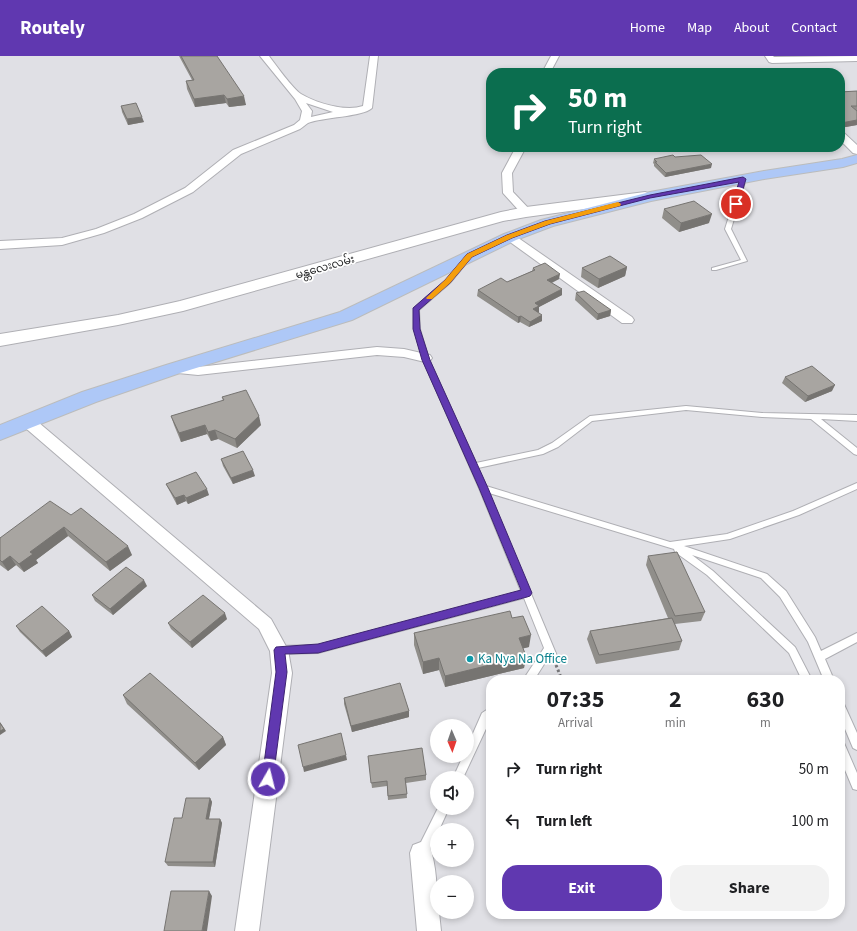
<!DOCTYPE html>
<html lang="en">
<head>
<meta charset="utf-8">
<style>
  :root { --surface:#fff; --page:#f2f2f2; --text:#202124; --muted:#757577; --accent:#6038b0 }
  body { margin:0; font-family:"Source Sans 3","Noto Sans Myanmar",sans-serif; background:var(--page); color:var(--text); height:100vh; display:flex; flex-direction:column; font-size:15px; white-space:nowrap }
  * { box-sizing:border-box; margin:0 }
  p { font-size:13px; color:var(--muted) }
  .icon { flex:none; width:22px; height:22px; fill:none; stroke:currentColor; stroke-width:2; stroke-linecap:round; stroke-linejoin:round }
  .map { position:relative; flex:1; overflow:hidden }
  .side { position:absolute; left:486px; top:619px; width:359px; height:244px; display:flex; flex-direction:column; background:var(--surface); border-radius:16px; box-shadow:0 2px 6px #0003 }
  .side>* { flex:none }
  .banner { position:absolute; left:486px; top:12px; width:359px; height:84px; border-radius:16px; box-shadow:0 2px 6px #0003; background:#0b6e4f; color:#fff; overflow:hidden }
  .needle { width:26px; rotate:178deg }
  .controls { position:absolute; left:430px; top:663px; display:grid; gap:8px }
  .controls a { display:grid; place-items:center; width:44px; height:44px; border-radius:50%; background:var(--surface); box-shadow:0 2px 6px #0003; font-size:20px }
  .pin { position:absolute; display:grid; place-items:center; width:34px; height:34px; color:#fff; margin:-17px; border:2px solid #fff; border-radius:50%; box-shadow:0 1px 4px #0007 }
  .me { position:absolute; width:44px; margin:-22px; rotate:8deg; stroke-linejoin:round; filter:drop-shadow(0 0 3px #0008) }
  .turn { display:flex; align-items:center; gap:14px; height:84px; padding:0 16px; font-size:18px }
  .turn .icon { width:52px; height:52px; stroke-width:2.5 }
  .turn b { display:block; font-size:28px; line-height:34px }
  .eta { display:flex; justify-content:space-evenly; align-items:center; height:68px; text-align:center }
  .eta b { font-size:24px; font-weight:700; line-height:28px }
  .button { display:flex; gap:8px; margin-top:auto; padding:8px 16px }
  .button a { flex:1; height:46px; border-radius:16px; background:var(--accent); color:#fff; font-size:16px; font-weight:700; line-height:46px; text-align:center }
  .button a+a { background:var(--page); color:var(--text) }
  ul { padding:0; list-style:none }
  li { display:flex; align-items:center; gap:12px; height:52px; padding:0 16px }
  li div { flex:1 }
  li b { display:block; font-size:15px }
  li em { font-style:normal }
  header { display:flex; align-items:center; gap:24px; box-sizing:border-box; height:56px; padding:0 20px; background:var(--accent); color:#fff }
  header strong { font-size:19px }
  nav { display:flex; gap:22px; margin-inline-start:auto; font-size:14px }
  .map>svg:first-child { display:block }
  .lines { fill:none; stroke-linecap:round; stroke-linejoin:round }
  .service-casing { stroke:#afafb4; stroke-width:2 }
  .minor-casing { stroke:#afafb4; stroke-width:2 }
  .secondary-casing { stroke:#afafb4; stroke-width:2 }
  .primary-casing { stroke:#bbbcbc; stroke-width:2 }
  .path { stroke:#767679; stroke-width:3; stroke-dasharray:2.5 2.5; stroke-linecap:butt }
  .service { fill:#fff; fill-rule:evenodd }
  .minor { fill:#fff; fill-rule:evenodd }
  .secondary { fill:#fff; fill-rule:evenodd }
  .primary { fill:#aec8f7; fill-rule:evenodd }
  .wall { fill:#908e8a }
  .shaded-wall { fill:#767471 }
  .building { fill:#a8a5a1; stroke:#767471 }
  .route { fill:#6038b0; stroke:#3e2472 }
  .slow { fill:#f59e0b }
  .culture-dot { fill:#0f9aa8; stroke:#fff; stroke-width:1.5 }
  .labels { text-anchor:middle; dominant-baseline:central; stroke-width:3.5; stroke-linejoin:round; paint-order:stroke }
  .far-street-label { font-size:11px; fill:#1d1e1f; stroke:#fff }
  .culture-label { font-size:13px; fill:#0d838f; stroke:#fff; text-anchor:start }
</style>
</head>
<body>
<header>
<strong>Routely</strong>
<nav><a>Home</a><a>Map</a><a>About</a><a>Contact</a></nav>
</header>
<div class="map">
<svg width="857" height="875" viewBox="0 0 857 875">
  <rect width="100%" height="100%" fill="#e0e0e5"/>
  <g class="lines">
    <defs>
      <path id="service" d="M741,122L746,123L731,173L747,205L716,214H712V212L741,204L725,173Z
        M466,202L469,204L450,227L419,254L420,273L429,304L476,407L538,394L552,387L590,360L686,350L762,357L857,359V365L821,363L857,392V399L854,398L811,363L762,361L686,354L592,365L558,391L543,398L478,412L486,430L670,486L727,478L793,455L857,427V433L799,459L730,483L684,490L767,518L786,535L815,581L821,595L857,577V586L825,603L834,624H824L808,586L780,541L761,522L692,499L713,515L795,591L812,624H802L789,597L707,519L675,496L674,493L489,437L557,600L555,603L552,604L548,602L534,624H523L544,592L524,542L318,597L279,598L276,597L274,594L276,591L279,590L318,589L521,535L479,432L423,304L414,273V252L446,225L464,203Z
        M840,645L843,646L857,677V694L853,692L840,661Z
        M491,651V662L463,722H453L463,700H467V691L482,657Z
        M840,685L844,687L857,717V734L853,733L840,702Z
        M438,752H449L439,774H437V778L426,800L422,802L418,800L416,796Z"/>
      <path id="minor" d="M260,0H269C275,8 293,33 301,38C316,47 345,56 363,50L370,0H378L372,52C363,61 322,61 308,67C305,69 303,71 300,73L241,98L193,136L142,162L104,177L62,189L0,193V185L62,182L96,173L134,158L185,132L233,94L294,69L300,64L302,55L295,43ZM306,47L333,56L311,61L312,55Z
        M551,0H559L550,17H542Z
        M765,0H773L774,1L857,0V5L772,7L769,6Z
        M840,75L843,76L857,89V98L853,97L840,84Z
        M516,91H526L512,117L513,136L532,156L526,159L522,158L503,137L502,117Z
        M510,178L514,179L632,261L634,264L632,267H622L506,183L504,181L506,179Z
        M377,291L404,293L430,299L432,302L430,305L425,306L404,301L377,299L198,319L168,316L166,313L168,310L173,309L198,311Z
        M27,360L32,361L271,563L288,594L292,617L259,875H235L272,617L270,595L259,573L22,369L20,365L22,361Z
        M421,786L429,789C437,809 437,835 437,856H439L441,875H417L410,797L413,789Z"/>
      <path id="secondary" d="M645,136L650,138L653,141L650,144L526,161L503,165L183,255L118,269L0,290V278L118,259L180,245L501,156L526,151Z"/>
      <path id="primary" d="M857,99V107L843,111L764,123L651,145L553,170L516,184L352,264L180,317L96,346L0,384V369L82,336L166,309L340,256L504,178L541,164L650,136L764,115L842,103Z"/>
    </defs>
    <use href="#service" class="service-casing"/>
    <use href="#minor" class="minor-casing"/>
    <use href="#secondary" class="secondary-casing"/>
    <use href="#primary" class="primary-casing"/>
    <path class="path" d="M556,609L562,624"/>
    <use href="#service" class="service"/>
    <use href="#minor" class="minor"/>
    <use href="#secondary" class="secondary"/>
    <use href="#primary" class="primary"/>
  </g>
  <path class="wall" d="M179,0H217L246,49L229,51L226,47L195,51L187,33L186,25L192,24Z
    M857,35V69L840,72V36Z
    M121,50L144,66L128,69L122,56Z
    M675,101L711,112L665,121L654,110V108L653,107L654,103Z
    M664,153L709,167L679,176L662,162Z
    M627,211L625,220L598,232L581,221L582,212Z
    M533,212L559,223L552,227L562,239L539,251L538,256L542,265L529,271L520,266L518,267L477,240L478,234L507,226L532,215Z
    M576,237L611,254L610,260L597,264L575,244Z
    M785,321L832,335L805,346L782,327Z
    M222,341L261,369L237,392L218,383L211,385L207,378L181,386L174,369L171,360L223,345Z
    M221,403L255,420L233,428L223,410Z
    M166,428L209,439L188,448L186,445L177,449L169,434Z
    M71,459L132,499L110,515L68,480L36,504L38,507L24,516L16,509L8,515L0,509V482Z
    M648,500L705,556L701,565L675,568L682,585L679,594L596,608L587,583L590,575L668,562L646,509Z
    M147,530L113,559L95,545L92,539Z
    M512,562L529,591L523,592L526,600L524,612L445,631L439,614L423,618L414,589V577Z
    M227,563L192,592L171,573L168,567Z
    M16,570L69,575L72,581L46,601L20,576Z
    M123,639L223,681L226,689L199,714L127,648Z
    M344,642L409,655V661L352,676L344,648Z
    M368,700L426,719V724L406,727L407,742L388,744L387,730L372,732Z
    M210,742L212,746L209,763H220L222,767L215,811L168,810L165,806L182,762Z"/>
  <path class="shaded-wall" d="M224,39L226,47L195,51L194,43Z
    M244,40L246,49L229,51L227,43Z
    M142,61L144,66L128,69L127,63Z
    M857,64V69L840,72L841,67Z
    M712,108L711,112L665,121L666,117Z
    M712,158L709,167L679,176L681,167Z
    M627,211L625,220L598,232L599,223Z
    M560,218L559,223L546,229L547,224Z
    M562,233V239L539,251V256L533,259V253L535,247Z
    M611,254L610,260L597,264L598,258Z
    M542,259V265L529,271L530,266Z
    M521,260L520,266L518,267V261Z
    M835,329L832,335L805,346L808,340Z
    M259,360L261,369L237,392L235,383Z
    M205,369L207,378L181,386L179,377Z
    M215,374L218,383L211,385L208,376Z
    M253,414L255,420L233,428L231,422Z
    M207,433L209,439L188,448L186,442Z
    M184,439L186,445L177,449L175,442Z
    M64,471L68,480L36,504L38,507L24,516L19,508L30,496Z
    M128,490L132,499L110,515L106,506Z
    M10,500L16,509L8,515L2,506Z
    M144,524L147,530L113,559L110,553Z
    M225,557L227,563L192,592L190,586Z
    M69,575L72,581L46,601L42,595Z
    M531,579L529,591L517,594L519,582Z
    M526,600L524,612L445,631V620Z
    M439,602V614L423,618V606Z
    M409,655V661L352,676L351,670Z
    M0,666L6,675L0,679Z
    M223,681L226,689L199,714L195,707Z
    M346,699L347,704L304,716L303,711Z
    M210,742L212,746L208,767L206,763Z
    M220,763L222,767L215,811L213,806Z
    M209,835L212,840L207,875H202Z"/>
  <path class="building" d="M181,0H217L244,40L227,43L224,39L194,43L186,25L194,24Z
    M857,35V50H851L857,55V64L841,67L840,66V36Z
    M136,47L142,61L127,63L121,50Z
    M673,99L675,101L701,99L712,108L666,117L655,106H657L654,103Z
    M694,145L712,158L681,167L664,153Z
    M610,200L627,211L599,223L582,212Z
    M545,207L560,218L547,224L562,233L535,247L539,250L533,253L542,259L530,266L521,260L518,261L478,234L501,222L507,226L535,214L533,212Z
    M584,235L611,254L598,258L576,237Z
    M812,310L835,329L808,340L785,321Z
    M246,334L259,360L235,383L215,374L208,376L205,369L179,377L171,360L224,344L222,341Z
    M243,395L253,414L231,422L221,403Z
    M196,416L207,433L186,442L184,439L175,442L166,428Z
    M50,445L71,459L81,452L128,490L106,506L64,471L30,496L33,498L19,508L10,500L2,506L0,504V482Z
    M677,496L705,556L675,560L648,500Z
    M126,511L144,524L110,553L92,539Z
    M203,539L225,557L190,586L168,567Z
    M42,550L69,575L42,595L16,570Z
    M510,555L512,562L523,560L531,579L519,582L526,600L445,620L439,602L423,606L414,577Z
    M672,562L682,585L599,599L590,575Z
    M150,617L223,681L195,707L123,639Z
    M400,627L409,655L351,670L344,642Z
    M0,667L4,673L0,675Z
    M450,669V670H440Z
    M341,677L346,699L303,711L298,689Z
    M422,692L426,719L405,722L407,738L388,740L387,725L371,727L368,700Z
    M186,742H210L206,763H220L213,806H165L174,762H182Z
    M171,835H209L202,875H164Z"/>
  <path class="route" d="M743,121L746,123L738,150L732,148L739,126L650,142L550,168L512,182L472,201L450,227L419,254L420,273L430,304L488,432L532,537L530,540L527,541L318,597L285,598L287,616L273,723L272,727L268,729L263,727L262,723L276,616L274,594L276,591L318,588L521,534L479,432L422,304L413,273V252L445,224L467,198L507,179L545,165L650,139Z"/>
  <path class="slow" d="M618,146L621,148L620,150L550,168L512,182L472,201L450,227L432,243H427L426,242L445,224L467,198L507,179L545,165Z"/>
  <circle class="culture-dot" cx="470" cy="603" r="4"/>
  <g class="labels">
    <g class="far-street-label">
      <text transform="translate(325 211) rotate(-16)">မန္တလေးလမ်း</text>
    </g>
    <g class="culture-label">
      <text x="478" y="603">Ka Nya Na Office</text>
    </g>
  </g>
</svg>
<div class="controls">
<a><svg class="needle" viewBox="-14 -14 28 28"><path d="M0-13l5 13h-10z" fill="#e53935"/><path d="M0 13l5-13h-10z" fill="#757577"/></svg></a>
<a><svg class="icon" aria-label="sound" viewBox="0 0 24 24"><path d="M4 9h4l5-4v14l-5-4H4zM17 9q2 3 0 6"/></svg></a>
<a>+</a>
<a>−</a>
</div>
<div class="pin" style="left:736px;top:148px;background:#d93025"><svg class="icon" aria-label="arrive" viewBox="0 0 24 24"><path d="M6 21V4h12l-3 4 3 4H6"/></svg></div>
<svg class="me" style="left:268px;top:723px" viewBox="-20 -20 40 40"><circle r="17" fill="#6038b0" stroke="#fff" stroke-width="3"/><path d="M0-11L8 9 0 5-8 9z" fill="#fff"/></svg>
<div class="banner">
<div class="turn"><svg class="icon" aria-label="right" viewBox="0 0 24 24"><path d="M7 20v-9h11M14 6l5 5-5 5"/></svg><div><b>50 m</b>Turn right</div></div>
</div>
<section class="side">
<div class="eta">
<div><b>07:35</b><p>Arrival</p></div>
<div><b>2</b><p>min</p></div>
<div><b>630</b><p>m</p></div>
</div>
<ul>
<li><svg class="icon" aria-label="right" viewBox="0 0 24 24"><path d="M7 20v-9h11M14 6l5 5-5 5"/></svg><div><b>Turn right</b></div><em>50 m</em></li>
<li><svg class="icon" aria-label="left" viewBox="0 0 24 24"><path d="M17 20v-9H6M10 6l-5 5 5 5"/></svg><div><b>Turn left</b></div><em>100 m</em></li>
</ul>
<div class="button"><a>Exit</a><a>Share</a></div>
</section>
</div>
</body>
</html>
